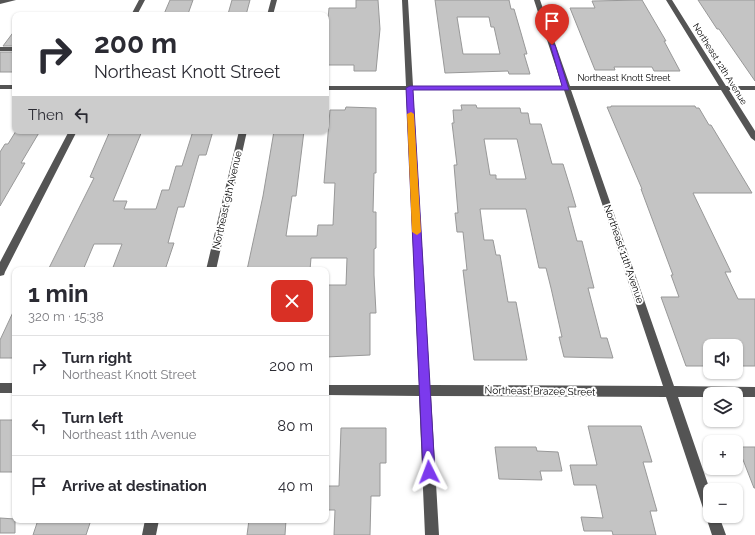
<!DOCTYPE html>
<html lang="en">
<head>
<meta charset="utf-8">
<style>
  :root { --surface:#fff; --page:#f7f7f7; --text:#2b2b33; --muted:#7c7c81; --line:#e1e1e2 }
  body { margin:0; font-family:Raleway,sans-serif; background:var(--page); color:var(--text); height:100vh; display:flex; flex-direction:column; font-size:15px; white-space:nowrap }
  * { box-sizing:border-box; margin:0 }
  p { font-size:13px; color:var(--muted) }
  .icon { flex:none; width:22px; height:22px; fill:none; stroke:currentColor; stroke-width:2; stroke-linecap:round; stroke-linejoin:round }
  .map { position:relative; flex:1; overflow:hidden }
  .sheet { position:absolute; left:12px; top:267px; width:317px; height:256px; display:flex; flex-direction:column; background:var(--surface); border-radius:8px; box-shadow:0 1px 3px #0004 }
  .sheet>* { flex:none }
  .guide { position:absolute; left:12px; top:12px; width:317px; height:122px; border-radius:8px; box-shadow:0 1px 3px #0004; background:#fff; color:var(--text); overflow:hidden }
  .buttons { position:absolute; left:703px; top:339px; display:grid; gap:8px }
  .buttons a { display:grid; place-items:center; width:40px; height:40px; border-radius:8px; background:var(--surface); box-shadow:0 1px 3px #0004; font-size:20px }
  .pin { position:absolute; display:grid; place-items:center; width:34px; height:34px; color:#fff; margin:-41px -17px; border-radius:50% 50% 50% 0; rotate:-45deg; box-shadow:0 0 4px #0007 }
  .pin .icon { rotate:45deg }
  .me { position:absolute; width:44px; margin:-22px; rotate:357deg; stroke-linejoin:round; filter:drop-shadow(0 0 3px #0008) }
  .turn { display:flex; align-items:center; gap:14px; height:84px; padding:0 16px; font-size:18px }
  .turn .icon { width:52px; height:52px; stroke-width:2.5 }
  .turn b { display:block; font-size:28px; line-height:34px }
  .then { display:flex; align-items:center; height:38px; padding:0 16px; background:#0003; gap:8px; font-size:15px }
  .round { display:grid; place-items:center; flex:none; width:42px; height:42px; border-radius:8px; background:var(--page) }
  .summary { display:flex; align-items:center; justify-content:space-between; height:68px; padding:0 16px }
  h1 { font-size:24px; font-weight:700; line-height:30px }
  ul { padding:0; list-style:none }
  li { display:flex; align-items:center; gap:12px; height:60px; padding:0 16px; border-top:1px solid var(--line) }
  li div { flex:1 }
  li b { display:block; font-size:15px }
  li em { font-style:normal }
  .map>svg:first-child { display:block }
  .building { fill:#c4c4c4; stroke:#989898; fill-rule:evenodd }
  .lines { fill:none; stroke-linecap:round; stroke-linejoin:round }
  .minor { fill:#545454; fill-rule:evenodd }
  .route { fill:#7c3aed; stroke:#51269a }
  .slow { fill:#f59e0b }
  .labels { text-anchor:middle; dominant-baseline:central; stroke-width:4; stroke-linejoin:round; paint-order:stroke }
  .far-street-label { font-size:9px; fill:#000; stroke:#fff }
  .street-label { font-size:10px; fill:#000; stroke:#fff }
</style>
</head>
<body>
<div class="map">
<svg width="755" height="535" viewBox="0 0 755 535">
  <rect width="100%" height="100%" fill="#fff"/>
  <path class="building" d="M170,0H193L188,14H164Z
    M232,0H250L246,15L228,14Z
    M356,0H378L380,29L376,71H354V65H326V41L329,8H356Z
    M435,0H509L511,9H514L521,33L527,54H524L530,74H509L508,71L445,73ZM457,17H489L491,27H494L500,54H463Z
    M642,0L666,41H664L680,71H654L652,67H614L615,70H595L570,8H595L592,1Z
    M698,0H755V81L719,29H717Z
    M15,30V46H3Z
    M0,52H15V72H0Z
    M461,105H476L477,108H520L521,113H528L530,124H541L552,164H563L571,190L576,207H568L577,241H582L594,288H588L601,338H607L613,358L564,357L559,337H562L551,288L546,268H539L526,209H480L484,240H493L496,255H500L508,302H516L527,360H474L463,270H467L463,232H457L455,213H458L454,165H457L452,123H454L453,110H462ZM484,139H517L526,179H496V175H490Z
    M611,106H695L696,108H699L709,125H711L752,193H693L731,272H725L738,299H755V366H736V346H710V366H686L661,297H679L671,275H673L641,189H642L607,107H611Z
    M346,107L376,108V173H374L373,212H376V248L374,249V275L376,313H370V355L326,357L328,285H346L347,258H311L310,270H247L263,196L274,131H304L296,196H292L286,236H317L318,225H333L335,183H324L330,110H345Z
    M16,131H40L21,163H25L0,206V152L5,144H8Z
    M110,131H142L113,201H127L124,209H156L162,190H169L176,166H182L193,131H213L206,155H199L184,207H178L168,243H174L165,270H112L122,244H94L83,270H48L94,178L90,177Z
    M15,308V358H0V340Z
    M0,420H15V472H0Z
    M588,426H641L652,462H643L657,511H650L656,535H613L612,531H584L581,517L603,518L596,485H574L570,465H597Z
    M341,428H386V463H380V496H371L370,535H334L335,510H326V486H339Z
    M495,447H536L537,451L558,452L562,471H540L542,480L499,479Z
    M738,447H755V488H754Z
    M0,518L15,519V533H0Z
    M38,520H91L86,535H33Z
    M249,520H286L285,535H247Z"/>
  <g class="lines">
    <path class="minor" d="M0,0H16L0,4Z
      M139,0H145L137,15H131Z
      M271,0H277L273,15H267Z
      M402,0H408L413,86H562L534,0H540L570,86H719L666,0H672L726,86H755V90H729L755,131V141L751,138L721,90H571L674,386L755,387V397H736V394H710V397H678L710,490V516H719L726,535H712L666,397L431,396L439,535H425L419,396L326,395V385H419L406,90H326V86H406ZM413,90H564L663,386L430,385Z
      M0,47H15V51H0Z
      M0,85H15V89H0Z
      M69,131H77L5,272L4,275L0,276V262Z
      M239,131H247L216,270H206Z
      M0,383H15V393H0Z
      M145,520H159L156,535H142Z"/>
  </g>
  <path class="route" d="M550,44L555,45L569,90H413L435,472L433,476L429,478L425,476L423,472L406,88L410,86H562Z"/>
  <path class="slow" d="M411,112L414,114L421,232L417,235L412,232L407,114Z"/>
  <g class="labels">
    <g class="far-street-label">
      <text transform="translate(720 64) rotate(58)">Northeast 12th Avenue</text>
      <text x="624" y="78">Northeast Knott Street</text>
    </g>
    <g class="street-label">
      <text transform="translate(227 200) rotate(-77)">Northeast 9th Avenue</text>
      <text transform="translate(624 254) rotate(71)">Northeast 11th Avenue</text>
      <text transform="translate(540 391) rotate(1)">Northeast Brazee Street</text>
    </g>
  </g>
</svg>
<div class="buttons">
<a><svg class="icon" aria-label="sound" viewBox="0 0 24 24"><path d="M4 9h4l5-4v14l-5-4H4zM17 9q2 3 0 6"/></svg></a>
<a><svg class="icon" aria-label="layers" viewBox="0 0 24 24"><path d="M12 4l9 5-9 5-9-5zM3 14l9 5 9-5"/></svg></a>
<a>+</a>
<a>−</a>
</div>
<div class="pin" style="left:552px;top:45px;background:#d93025"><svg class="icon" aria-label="arrive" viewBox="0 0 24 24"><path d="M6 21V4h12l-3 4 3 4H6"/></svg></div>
<svg class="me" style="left:429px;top:472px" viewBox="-20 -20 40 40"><path d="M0-17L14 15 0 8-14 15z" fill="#7c3aed" stroke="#fff" stroke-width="4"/></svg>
<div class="guide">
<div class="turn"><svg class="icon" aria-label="right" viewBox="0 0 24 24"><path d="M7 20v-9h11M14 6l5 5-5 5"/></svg><div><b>200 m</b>Northeast Knott Street</div></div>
<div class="then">Then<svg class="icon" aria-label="left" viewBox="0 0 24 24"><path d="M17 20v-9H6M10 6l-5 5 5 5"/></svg></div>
</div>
<section class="sheet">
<div class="summary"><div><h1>1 min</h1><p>320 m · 15:38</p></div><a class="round" style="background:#d93025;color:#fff"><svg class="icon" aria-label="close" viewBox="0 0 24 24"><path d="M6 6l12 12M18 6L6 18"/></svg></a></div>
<ul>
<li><svg class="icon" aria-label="right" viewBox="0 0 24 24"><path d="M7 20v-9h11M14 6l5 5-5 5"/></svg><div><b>Turn right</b><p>Northeast Knott Street</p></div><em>200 m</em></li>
<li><svg class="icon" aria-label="left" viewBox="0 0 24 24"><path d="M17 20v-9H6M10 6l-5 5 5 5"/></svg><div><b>Turn left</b><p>Northeast 11th Avenue</p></div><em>80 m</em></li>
<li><svg class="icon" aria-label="arrive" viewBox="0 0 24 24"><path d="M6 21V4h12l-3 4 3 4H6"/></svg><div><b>Arrive at destination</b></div><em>40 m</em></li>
</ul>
</section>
</div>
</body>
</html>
